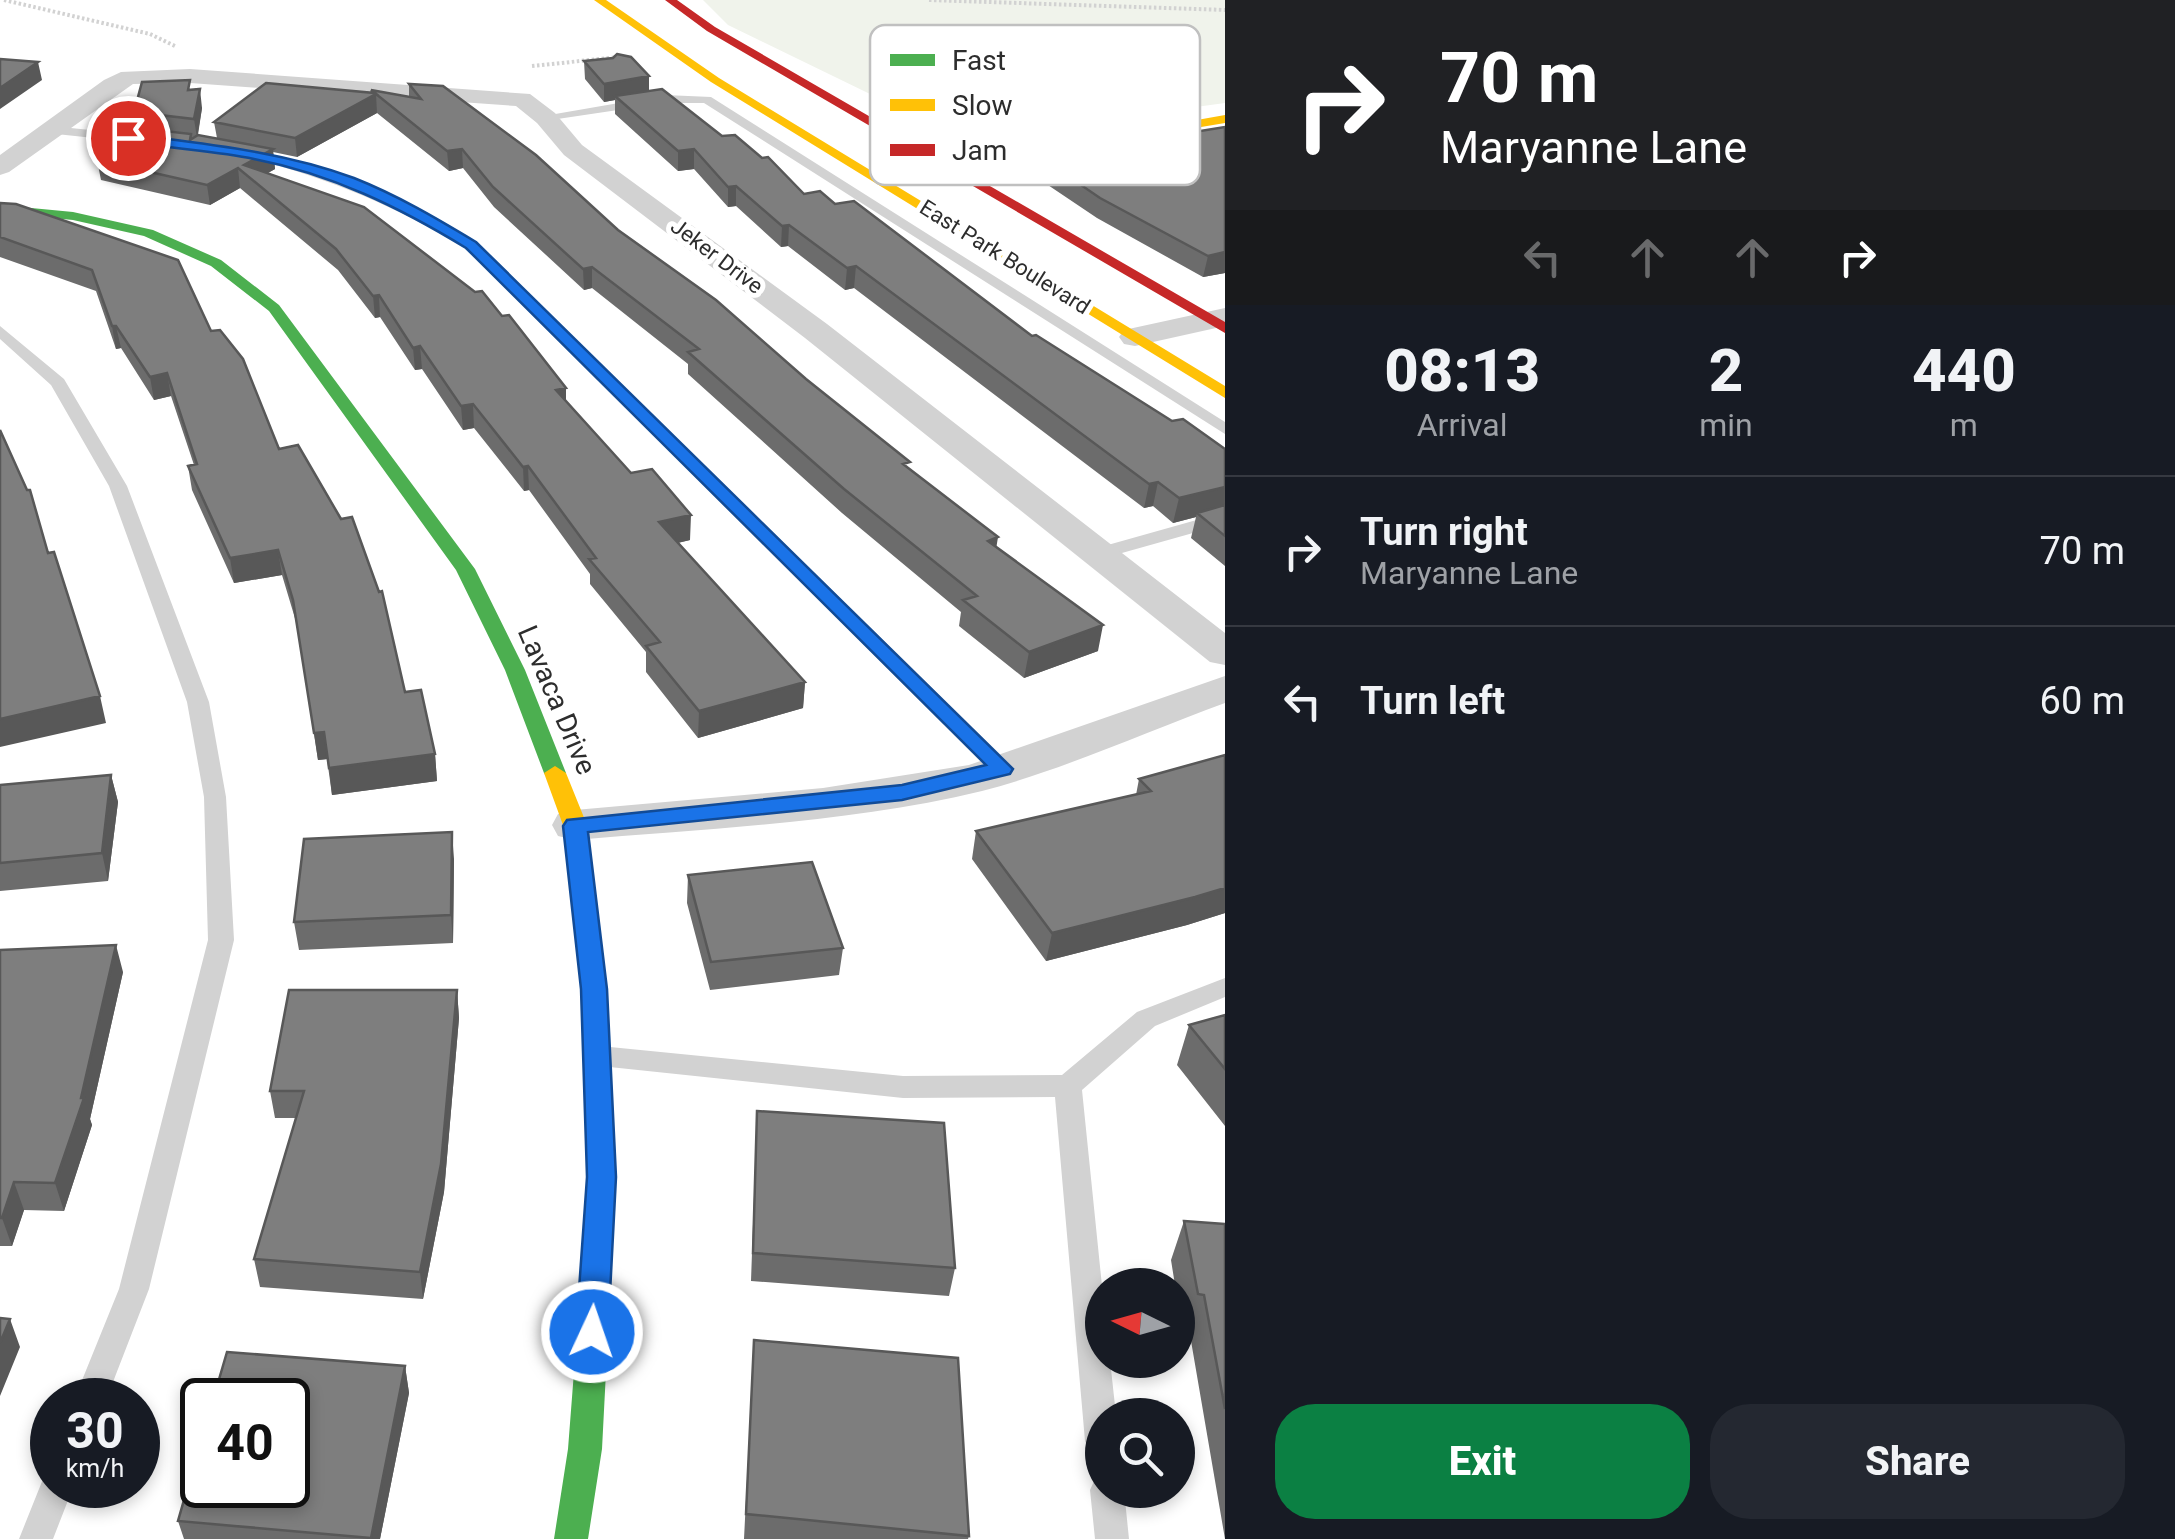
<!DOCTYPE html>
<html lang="en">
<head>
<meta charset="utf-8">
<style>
  :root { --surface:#171b24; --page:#242831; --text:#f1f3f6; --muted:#9ea1a6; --line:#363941; --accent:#0b8043 }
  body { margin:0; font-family:Roboto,sans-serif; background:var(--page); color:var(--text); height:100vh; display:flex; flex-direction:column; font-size:38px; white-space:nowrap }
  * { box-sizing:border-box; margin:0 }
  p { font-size:32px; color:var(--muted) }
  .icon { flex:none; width:55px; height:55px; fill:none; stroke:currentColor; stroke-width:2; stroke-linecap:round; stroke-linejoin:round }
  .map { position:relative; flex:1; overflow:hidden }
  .drawer { display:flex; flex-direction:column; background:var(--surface); width:950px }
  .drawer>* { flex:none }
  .hud { background:#202124; color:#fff; overflow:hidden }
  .needle { width:65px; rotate:275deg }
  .fabs { position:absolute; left:1085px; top:1268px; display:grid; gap:20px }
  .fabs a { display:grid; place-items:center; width:110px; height:110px; border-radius:50%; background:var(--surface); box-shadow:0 5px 15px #0003; font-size:50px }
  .speed { position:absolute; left:30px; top:1378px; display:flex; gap:20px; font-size:50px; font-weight:700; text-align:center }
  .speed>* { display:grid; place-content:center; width:130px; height:130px; border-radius:50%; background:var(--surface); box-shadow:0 5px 15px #0003; line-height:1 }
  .speed small { font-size:25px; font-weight:400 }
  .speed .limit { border:5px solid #111; border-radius:15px; background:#fff; color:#111 }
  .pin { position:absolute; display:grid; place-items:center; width:85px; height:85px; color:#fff; margin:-42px; border:5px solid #fff; border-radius:50%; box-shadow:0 2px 10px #0007 }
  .me { position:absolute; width:110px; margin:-55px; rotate:3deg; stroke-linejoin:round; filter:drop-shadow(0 0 8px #0008) }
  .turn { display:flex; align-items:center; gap:35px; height:210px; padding:0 50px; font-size:45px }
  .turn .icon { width:130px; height:130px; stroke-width:2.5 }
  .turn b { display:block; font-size:70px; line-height:85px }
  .lanes { display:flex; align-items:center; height:95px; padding:0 50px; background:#0003; justify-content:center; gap:50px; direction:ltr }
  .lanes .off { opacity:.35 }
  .eta { display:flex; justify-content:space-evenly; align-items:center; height:170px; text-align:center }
  .eta b { font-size:60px; font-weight:800; line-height:70px }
  .action { display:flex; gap:20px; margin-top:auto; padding:20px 50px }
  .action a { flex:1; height:115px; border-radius:40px; background:var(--accent); color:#fff; font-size:40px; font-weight:800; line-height:115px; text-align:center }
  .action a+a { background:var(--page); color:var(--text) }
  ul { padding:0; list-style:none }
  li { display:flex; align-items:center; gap:30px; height:150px; padding:0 50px; border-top:2px solid var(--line) }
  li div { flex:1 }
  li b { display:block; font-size:38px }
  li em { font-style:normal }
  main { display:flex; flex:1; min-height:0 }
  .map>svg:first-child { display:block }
  .green { fill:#f0f3eb }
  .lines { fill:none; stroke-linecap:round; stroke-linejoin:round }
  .path { stroke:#d2d2d2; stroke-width:4; stroke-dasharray:2.5 2.5; stroke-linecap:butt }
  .lane { fill:#d2d2d2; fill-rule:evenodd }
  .street { fill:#d2d2d2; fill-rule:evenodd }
  .fast { fill:#4caf50; fill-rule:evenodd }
  .slow { fill:#ffc107; fill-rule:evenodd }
  .jam { fill:#c62828; fill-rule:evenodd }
  .wall { fill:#6c6c6c }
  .shaded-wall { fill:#585858 }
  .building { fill:#7e7e7e; stroke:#585858; stroke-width:2.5 }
  .route { fill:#1a73e8; stroke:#114b97; stroke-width:2.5 }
  .labels { text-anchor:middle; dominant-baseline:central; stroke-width:10; stroke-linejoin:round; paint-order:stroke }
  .far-street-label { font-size:22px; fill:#2d2d2d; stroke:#fff }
  .street-label { font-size:28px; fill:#2d2d2d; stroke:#fff }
  .key { fill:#fff; stroke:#c0c0c0; stroke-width:2.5 }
  .key-label { font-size:28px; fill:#2d2d2d }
</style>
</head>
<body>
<main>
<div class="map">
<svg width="1225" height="1539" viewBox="0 0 1225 1539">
  <rect width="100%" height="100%" fill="#fff"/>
  <path class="green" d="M703,0H1225V103L1108,119L977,146L728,25Z"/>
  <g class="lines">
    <path class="path" d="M4,0L150,34L175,46
      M929,0L1225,10
      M532,66L619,57"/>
    <path class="lane" d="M665,95L711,97L1225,422V434L704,103H665L544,121L538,117Z
      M51,126L159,137L165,141L159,145L47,133V127Z
      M245,149C328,167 403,199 476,242L1010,764L1013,769L1010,774H994L466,248C394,205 322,175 241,156L239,153Z
      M0,326L64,379L127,486L209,702L226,797L234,940L149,1289L106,1400H74L119,1289L208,940L204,797L187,702L109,486L51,385L0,339Z
      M1225,512V524L1097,560L1087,554L1090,550Z
      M1225,978V997L1155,1026L1082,1090L1102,1286V1360H1110L1116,1415H1102V1456L1090,1452L1085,1441L1055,1097L903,1098L600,1066L590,1063L586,1056L590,1049L600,1046L903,1076L1062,1075L1137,1012Z
      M52,1471V1485H74L53,1539H19L45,1474Z
      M1102,1476V1490H1124L1129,1539H1095L1090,1490L1095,1479Z"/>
    <path class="street" d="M190,69L530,94L555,113L582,145L827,324L1225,633V665L1210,662L805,338L564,155L537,123L516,106L190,83L133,84L9,172L0,175V155L104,80L121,72Z
      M1225,308V326L1135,346L1124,344L1119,337L1124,330Z
      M1225,676V703C1148,731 1060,771 982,791C849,823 711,828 575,840L558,836L552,825L558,814L575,810L823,788L969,765Z"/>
    <path class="fast" d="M0,205L73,212L153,230L221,260L279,305L475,569L525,670L566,773L563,778H547L544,773L505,670L456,570L269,311L211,266L144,236L73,220L0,213Z
      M595,1281L606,1285L610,1294L602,1449L588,1539H554L568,1449L580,1294L584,1285Z"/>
    <path class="slow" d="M594,0H606L719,78L1225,386V398L711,82Z
      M1225,115V123L927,173L921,169Z
      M555,766L566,773L587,825L607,989L616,1177L610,1294L606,1303L595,1307L584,1303L580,1294L588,1177L581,989L563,825L544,773Z"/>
    <path class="jam" d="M665,0H677L715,27L1225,322V333L707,31Z"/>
  </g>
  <path class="wall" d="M584,61L649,76V91L722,136L804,194L835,204L1032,336L1172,421L1225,449V566L1191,538L1196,517L1173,523L1153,506L1144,508L854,288L845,290L788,246L781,247L736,206L728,207L694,169L678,171L615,114V100L604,102L585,79Z
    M409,84L618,230L909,469L997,547L1098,651L1024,678L959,626L961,612L842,513L688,374V364L592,288L584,290L494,207L463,168L449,171L377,113L297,157L273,152L275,169L268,173L502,316L566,388V401L690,540L678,543L805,682L803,708L698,738L646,672V652L590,584V574L529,490L524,491L474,428L463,430L422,369L415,370L380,317L375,318L338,270L240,188L210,205L101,180L97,160L126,146L137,128L134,112L191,90L202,108L198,135L217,138L214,122L371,93V90L409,97Z
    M1225,127V273L1203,277L1097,218L1036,177L1040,157Z
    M0,203L211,331L279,449L405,692L435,754L437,781L332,795L327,759L318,760L297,625L282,575L234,583L192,490L188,466L194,465L171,396L154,400L121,348L116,349L96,291L0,257Z
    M1225,755V913L1187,925L1046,961L972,859L976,831L1136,795L1139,779Z
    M111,775L118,802L108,881L0,891V785Z
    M454,859L453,943L299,950L294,922Z
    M688,875L843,948L839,975L710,990L687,903Z
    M0,950L123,972L90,1119L92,1125L64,1211L24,1210L12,1246H0Z
    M457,990L459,1018L444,1192L423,1299L260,1287L254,1259L296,1118H275L270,1091Z
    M1225,1015V1126L1177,1065L1189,1025Z
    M757,1111L955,1268L949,1296L751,1281Z
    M1184,1221L1225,1224V1539L1190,1335L1184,1333L1178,1297V1285H1175L1171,1260Z
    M754,1340L969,1536L968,1539H744Z
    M405,1366L409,1393L380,1539H184L178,1521Z"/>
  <path class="shaded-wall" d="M38,62L42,80L0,109V88Z
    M649,76V94L615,96V100L604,102V84Z
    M200,89L202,108L197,138L194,119Z
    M376,94L377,113L297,157L295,138Z
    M273,149L275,169L253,181L244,165Z
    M462,149L463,168L449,171L447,151Z
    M694,149V169L678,171V151Z
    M238,168L240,188L210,205L207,185Z
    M736,186V206L728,207V187Z
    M789,225L788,246L781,247L782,226Z
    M1225,252V273L1203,277L1208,256Z
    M856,266L854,288L845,290L847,268Z
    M592,267V288L584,290L583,269Z
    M379,295L380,317L375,318L373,296Z
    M112,326H116L121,348L116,349Z
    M420,346L422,369L415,370L413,348Z
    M167,373L171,396L154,400L150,377Z
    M566,388V411L556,390Z
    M473,404L474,428L463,430L461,406Z
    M528,466L529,490L524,491L523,467Z
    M1158,482L1153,506L1144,508L1149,484Z
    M1225,487V510L1197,513L1196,517L1173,523L1179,498Z
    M691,515L690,540L659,547V522Z
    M998,537L994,562L988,541Z
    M278,550L282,575L234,583L230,558Z
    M1103,625L1098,651L1024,678L1029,652Z
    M805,682L803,708L698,738L699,711Z
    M100,696L106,723L0,747V719Z
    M324,732L328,759L318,760L314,733Z
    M435,754L437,781L332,795L329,768Z
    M111,775L118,802L108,881L102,853Z
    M452,832L454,859L453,943L451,915Z
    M1225,888V913L1187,925L1046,961L1052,933Z
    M116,945L123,972L90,1119L92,1125L64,1211L55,1183L81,1098Z
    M457,990L459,1018L444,1192L423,1299L420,1272Z
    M14,1182L24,1210L12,1246L2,1218Z
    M10,1319L20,1347L0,1396V1343Z
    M405,1366L409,1393L380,1539H371Z"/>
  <path class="building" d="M617,54L631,57L649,76L604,84L584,61L613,58Z
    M0,59L38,62L0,88Z
    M190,80L188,90L200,89L194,119L134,112L142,82Z
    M266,83L375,93L371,90L421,99L409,84L443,86L536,155L618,230L716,300L806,379L910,462L903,464L998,537L988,541L1103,625L1029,652L963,600L977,596L844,489L688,352L699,349L592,267L583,269L493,187L462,149L447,151L376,94L295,138L214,122Z
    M662,89L722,136L735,135L762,158L768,157L804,194L820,191L835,204L854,201L1032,336L1036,335L1172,421L1183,419L1225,449V487L1179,498L1158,482L1149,484L856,266L847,268L789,225L782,226L736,186L728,187L694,149L678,151L615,96Z
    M130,127L191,134L190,140L198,135L273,149L244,165L364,207L475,292L482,291L502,316L509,315L566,388L556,390L631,473L652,469L691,515L659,522L805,682L699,711L646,646L660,642L589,559L596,558L528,466L523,467L473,404L461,406L420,346L413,348L379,295L373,296L336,249L238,168L207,185L97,160L126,146Z
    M1225,127V252L1208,256L1100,198L1040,157Z
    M0,203L16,204L178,260L211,331L220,330L243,359L279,449L298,445L341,519L352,517L379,592L382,591L405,692L421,690L435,754L329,768L324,732L314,733L293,600L278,550L230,558L188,466L197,464L167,373L150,377L116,326H112L92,270L0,237Z
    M0,430L27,490H30L48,553L54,552L100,696L0,719Z
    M1225,505V536L1197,513Z
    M1225,755V888L1195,897L1052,933L976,831L1151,791L1139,779Z
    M111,775L102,853L0,863V785Z
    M452,832L451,915L294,922L304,839Z
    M812,862L843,948L711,962L688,875Z
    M116,945L81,1098H84L55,1183L14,1182L2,1218H0V950Z
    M289,990H457L441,1164L420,1272L254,1259L304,1091H270Z
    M1225,1015V1069L1189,1025Z
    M757,1111L944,1123L955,1268L753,1253Z
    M1184,1221L1225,1224V1409L1204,1295L1198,1294Z
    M0,1318L10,1319L0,1343Z
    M754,1340L958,1358L969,1536L746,1514Z
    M227,1352L405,1366L371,1538L178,1521L202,1437V1485H288V1400H213Z"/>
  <path class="route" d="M128,134C204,144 281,151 354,178C397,195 436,218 476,242L1013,769L1010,774L902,800L588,832L607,989L616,1177L608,1332L604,1342L592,1347L581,1342L576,1332L587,1177L581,989L563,826L567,820L902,785L986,765L466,248C399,207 331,174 254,159C211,150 166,149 124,140L122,138Z"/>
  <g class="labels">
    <g class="far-street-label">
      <text transform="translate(717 256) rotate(37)">Jeker Drive</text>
      <text transform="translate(1005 257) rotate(32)">East Park Boulevard</text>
    </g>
    <g class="street-label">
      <text transform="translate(557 700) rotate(67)">Lavaca Drive</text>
    </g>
  </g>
  <rect x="870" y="25" width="330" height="160" rx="15" class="key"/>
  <rect x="890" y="54" width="45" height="12" fill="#4caf50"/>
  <rect x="890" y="99" width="45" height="12" fill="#ffc107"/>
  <rect x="890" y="144" width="45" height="12" fill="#c62828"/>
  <g class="key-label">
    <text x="952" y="70">Fast</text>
    <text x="952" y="115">Slow</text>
    <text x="952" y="160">Jam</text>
  </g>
</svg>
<div class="fabs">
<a><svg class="needle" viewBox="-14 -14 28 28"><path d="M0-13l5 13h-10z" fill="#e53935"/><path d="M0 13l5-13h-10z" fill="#9ea1a6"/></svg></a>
<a><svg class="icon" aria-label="search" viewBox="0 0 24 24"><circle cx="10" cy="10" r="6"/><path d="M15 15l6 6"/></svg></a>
</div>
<div class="speed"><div>30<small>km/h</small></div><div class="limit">40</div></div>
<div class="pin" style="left:128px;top:138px;background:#d93025"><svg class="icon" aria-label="arrive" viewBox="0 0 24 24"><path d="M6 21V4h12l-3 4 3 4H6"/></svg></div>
<svg class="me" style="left:592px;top:1332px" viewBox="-20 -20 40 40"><circle r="17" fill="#1a73e8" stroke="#fff" stroke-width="3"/><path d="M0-11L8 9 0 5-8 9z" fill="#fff"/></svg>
</div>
<section class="drawer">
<div class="hud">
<div class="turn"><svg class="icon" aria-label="right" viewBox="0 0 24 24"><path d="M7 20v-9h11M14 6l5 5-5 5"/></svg><div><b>70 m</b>Maryanne Lane</div></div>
<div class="lanes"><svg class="icon off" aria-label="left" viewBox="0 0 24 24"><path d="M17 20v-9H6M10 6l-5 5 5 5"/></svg><svg class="icon off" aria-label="ahead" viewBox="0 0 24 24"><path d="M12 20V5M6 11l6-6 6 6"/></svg><svg class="icon off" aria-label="ahead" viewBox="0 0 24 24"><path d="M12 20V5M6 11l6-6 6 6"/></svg><svg class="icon" aria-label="right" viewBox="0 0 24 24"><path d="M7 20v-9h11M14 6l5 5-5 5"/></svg></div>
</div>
<div class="eta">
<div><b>08:13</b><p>Arrival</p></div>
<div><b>2</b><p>min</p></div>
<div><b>440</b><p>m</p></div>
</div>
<ul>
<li><svg class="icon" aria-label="right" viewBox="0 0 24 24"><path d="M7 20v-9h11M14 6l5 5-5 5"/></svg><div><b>Turn right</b><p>Maryanne Lane</p></div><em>70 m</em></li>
<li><svg class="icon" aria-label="left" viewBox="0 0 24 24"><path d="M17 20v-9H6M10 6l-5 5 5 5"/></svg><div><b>Turn left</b></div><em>60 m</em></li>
</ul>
<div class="action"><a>Exit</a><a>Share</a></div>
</section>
</main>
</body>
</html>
